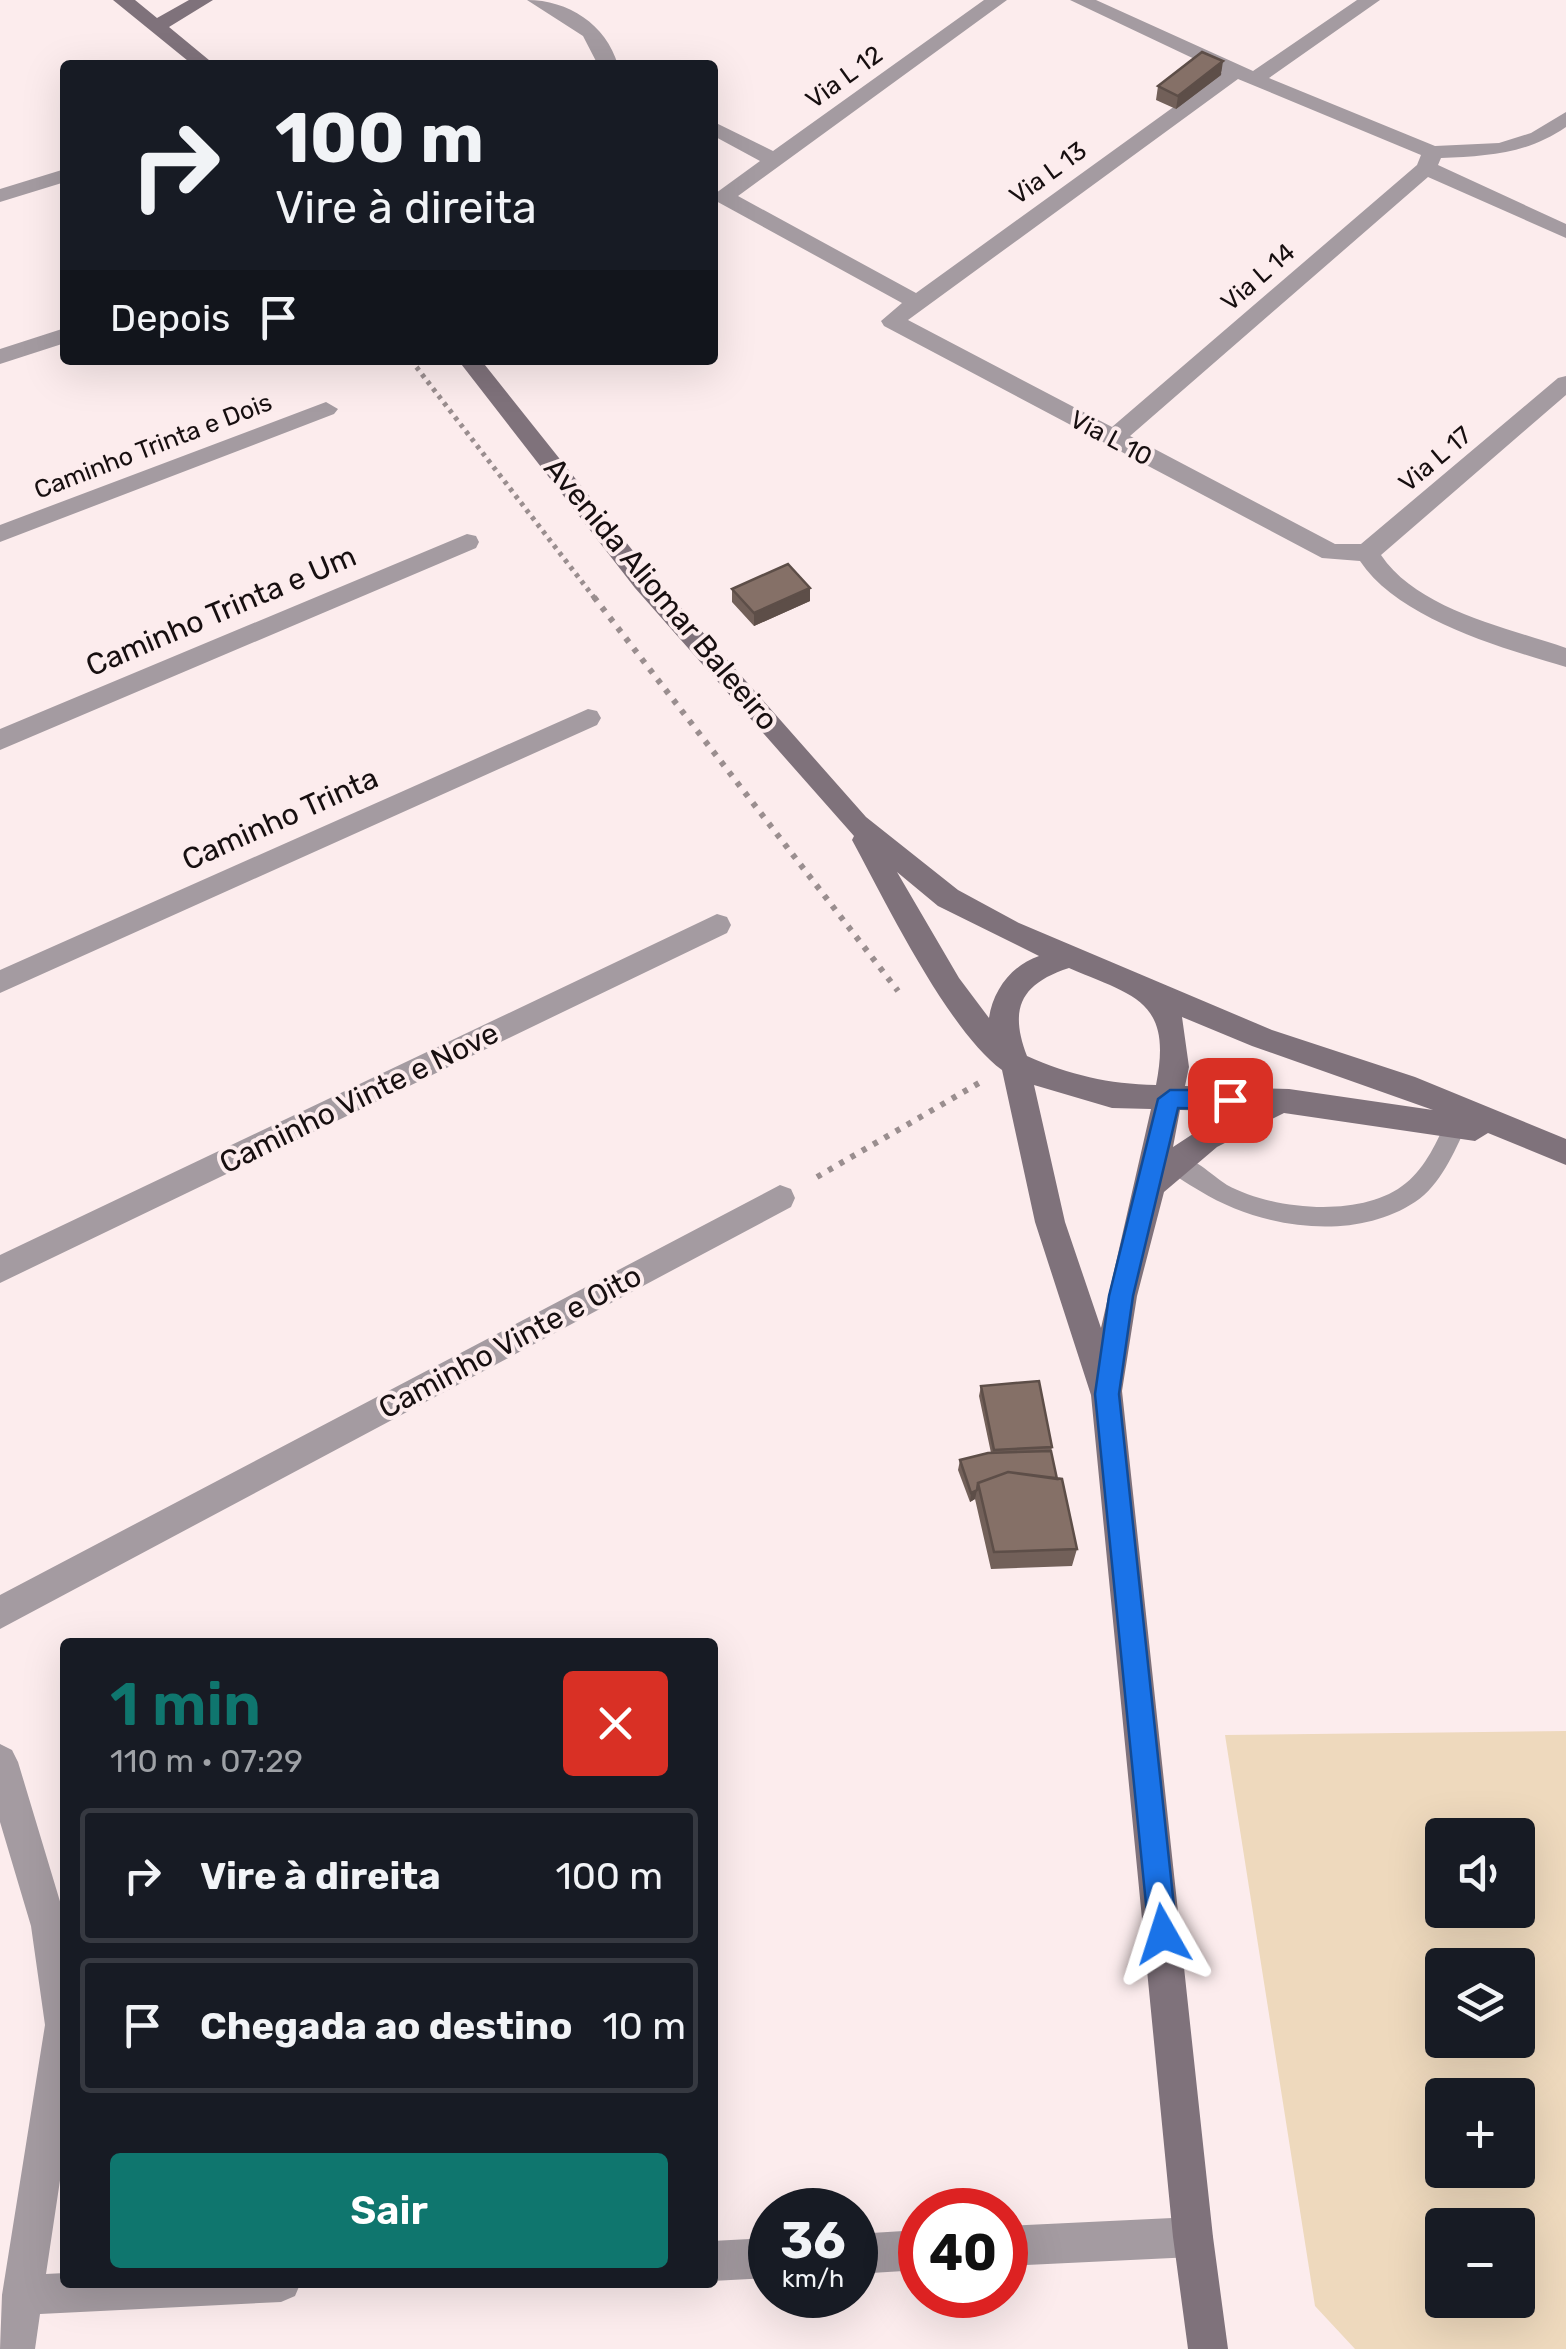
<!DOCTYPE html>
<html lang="pt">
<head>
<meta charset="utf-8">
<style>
  :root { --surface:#171b24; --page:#20242c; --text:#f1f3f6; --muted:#9ea1a6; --line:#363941; --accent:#0f766e }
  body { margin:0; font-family:Rubik,sans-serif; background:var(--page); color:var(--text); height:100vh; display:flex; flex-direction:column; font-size:38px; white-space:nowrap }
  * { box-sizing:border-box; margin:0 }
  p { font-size:32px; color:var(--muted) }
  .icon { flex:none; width:55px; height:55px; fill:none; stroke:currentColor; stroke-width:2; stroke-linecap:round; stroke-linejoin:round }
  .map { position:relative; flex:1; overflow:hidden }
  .panel { position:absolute; left:60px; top:1638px; width:658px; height:650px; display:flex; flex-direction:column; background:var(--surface); border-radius:10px; box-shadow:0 10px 40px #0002 }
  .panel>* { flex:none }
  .banner { position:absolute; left:60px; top:60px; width:658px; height:305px; border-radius:10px; box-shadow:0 10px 40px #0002; background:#171b24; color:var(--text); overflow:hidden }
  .fabs { position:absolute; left:1425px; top:1818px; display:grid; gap:20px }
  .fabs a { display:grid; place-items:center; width:110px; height:110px; border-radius:10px; background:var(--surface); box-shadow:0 10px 40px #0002; font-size:50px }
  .speed { position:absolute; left:748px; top:2188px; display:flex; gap:20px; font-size:50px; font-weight:700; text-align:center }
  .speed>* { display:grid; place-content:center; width:130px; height:130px; border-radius:50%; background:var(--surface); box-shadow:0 10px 40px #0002; line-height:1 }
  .speed small { font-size:25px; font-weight:400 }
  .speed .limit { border:15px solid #d22; background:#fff; color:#111 }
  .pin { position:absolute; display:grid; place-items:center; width:85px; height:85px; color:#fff; margin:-42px; border-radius:20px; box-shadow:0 5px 15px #0006 }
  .me { position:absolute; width:110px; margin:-55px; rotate:354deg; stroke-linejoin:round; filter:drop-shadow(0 0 8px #0008) }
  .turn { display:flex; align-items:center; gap:35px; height:210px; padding:0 50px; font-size:45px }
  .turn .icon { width:130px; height:130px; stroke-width:2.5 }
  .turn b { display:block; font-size:70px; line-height:85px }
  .then { display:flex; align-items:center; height:95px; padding:0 50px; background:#0003; gap:20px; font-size:38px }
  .round { display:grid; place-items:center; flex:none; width:105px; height:105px; border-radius:10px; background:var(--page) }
  .headline { display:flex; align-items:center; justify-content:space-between; height:170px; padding:0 50px }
  h1 { font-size:60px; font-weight:600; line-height:75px; color:var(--accent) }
  .cta { display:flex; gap:20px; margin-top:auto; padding:20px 50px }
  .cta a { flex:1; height:115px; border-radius:10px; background:var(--accent); color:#fff; font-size:40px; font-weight:600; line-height:115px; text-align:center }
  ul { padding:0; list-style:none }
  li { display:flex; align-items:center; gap:30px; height:135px; margin:0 20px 15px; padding:0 30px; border:5px solid var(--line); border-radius:10px }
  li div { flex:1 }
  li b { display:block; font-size:38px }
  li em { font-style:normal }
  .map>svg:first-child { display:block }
  .green { fill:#eed9bd; fill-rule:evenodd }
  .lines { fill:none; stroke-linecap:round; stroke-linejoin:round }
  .path-far1 { stroke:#9a8e8f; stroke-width:5; stroke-dasharray:4 5; stroke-linecap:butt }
  .path { stroke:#9a8e8f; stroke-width:6; stroke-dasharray:5 8; stroke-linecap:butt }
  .lane { fill:#a49ba1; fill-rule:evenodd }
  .street { fill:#a49ba1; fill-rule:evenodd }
  .secondary { fill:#7f727b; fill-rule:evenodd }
  .wall { fill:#726059 }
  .shaded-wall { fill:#5d4e48 }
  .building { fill:#857067; stroke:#5d4e48; stroke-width:2.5 }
  .route { fill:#1a73e8; stroke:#114b97; stroke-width:2.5 }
  .labels { text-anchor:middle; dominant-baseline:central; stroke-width:8; stroke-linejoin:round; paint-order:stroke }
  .far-street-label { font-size:25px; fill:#170f10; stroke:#fceced }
  .street-label { font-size:30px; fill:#170f10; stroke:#fceced }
</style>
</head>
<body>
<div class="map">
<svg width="1566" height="2349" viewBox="0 0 1566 2349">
  <rect width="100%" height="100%" fill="#fceced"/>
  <path class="green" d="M1566,1731V2349H1355L1315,2306L1225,1735ZM1442,1835H1518V1910H1442ZM1442,1965H1518V2040H1442ZM1442,2095H1518V2170H1442ZM1518,2225V2300H1442V2225Z"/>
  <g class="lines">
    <path class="path-far1" d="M411,360L596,600"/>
    <path class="path" d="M594,597L898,991
      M817,1177L979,1083"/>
    <path class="lane" d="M1456,1116L1464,1118L1467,1125C1454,1152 1441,1185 1415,1202C1353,1243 1260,1228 1200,1191C1187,1183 1171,1175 1164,1162L1167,1155C1186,1149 1211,1175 1227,1185C1273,1210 1363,1219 1406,1183C1426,1167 1437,1141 1448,1118Z"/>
    <path class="street" d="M527,0C568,0 606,24 618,65H598L583,36Z
      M984,0H1007L738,196L916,293L1222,72L1070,0H1096L1253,71L1357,0H1380L1269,78L1435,146L1499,143L1531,133L1566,112V127C1527,154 1487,156 1441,158L1438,165L1566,224V238L1428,177L1130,436L1335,544H1361L1558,378L1566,376V395L1381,555C1418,610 1506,627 1566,648V667C1502,648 1398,619 1360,561L1322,558L884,326L881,321L902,303L716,201L712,197L716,193L760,161L712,135V121L773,151ZM1238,79L1421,155L1417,165L1112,427L908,320Z
      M65,169V182L0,202V189Z
      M65,328V343L0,364V349Z
      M326,402L338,409L334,414L0,542V525Z
      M467,534L476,536L479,542L476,548L0,750V729Z
      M588,709L597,711L601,718L597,725L0,993V970Z
      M717,914L727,917L731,925L727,933L0,1283V1255Z
      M780,1185L791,1189L795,1198L791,1207L0,1629V1595Z
      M0,1744L12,1750L18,1762L65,1918V2147L46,2274L65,2273V2282H301L295,2296L281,2302L40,2314L35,2349H0L2,2295L45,2025L31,1926L0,1822Z
      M1193,2217L1207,2223L1213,2237L1207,2251L1193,2257L1005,2266V2226Z
      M920,2230V2270L855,2274V2234Z
      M770,2238V2278L712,2281V2241Z"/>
    <path class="secondary" d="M113,0H135L157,18L189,0H213L169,27L215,65H193Z
      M458,360H481L653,576L866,817L958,890L1019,923L1272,1030L1415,1077L1566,1139V1165L1488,1133L1475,1141L1284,1113L1217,1147L1164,1192L1137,1296L1122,1391L1213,2237L1228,2349H1188L1173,2237L1091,1395L1035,1222L1002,1070C949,1032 885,901 852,840L854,836L635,588ZM897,872L938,906L1039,956C1012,965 993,990 989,1018L959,978ZM1069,968C1134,996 1173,1000 1156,1085C1108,1084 1070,1075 1027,1056C1009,1009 1020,984 1069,968ZM1182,1017L1252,1046L1433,1110L1289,1089L1185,1086L1189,1067ZM1034,1085L1112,1108L1151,1109L1101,1328L1065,1222ZM1180,1110L1228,1111L1173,1147Z"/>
  </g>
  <path class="wall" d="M1221,75L1176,109L1156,100L1158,86Z
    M810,588V601L754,626L732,602V589Z
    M981,1386L1052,1447L1051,1452L1057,1479L1077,1549L1072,1566L991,1569L975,1499L970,1502L958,1470L960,1460L991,1453L979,1396Z"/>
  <path class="shaded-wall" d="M1223,61L1221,75L1176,109L1178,96Z
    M810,588V601L754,626V613Z
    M977,1490L975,1499L970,1502L971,1493Z"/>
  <path class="building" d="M1202,52L1223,61L1178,96L1158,86Z
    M788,564L810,588L754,613L732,589Z
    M1039,1381L1052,1447L994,1450L981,1386Z
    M1051,1451L1057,1479L1008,1472L978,1483L977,1490L971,1493L960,1460L988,1453Z
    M1008,1472L1062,1479L1077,1549L994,1552L978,1483Z"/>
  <path class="route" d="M1170,1090H1230L1241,1100L1230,1109L1178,1108L1133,1296L1119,1394L1177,1934L1173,1943L1163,1947L1153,1943L1149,1934L1095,1394L1109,1296L1158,1099Z"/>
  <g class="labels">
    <g class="far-street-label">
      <text transform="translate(844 77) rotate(-36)">Via L 12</text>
      <text transform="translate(1048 173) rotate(-36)">Via L 13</text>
      <text transform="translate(1258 277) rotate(-41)">Via L 14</text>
      <text transform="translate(1111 438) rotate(28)">Via L 10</text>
      <text transform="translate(153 446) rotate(-21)">Caminho Trinta e Dois</text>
      <text transform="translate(1435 459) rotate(-40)">Via L 17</text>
    </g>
    <g class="street-label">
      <text transform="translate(661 594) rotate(50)">Avenida Aliomar Baleeiro</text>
      <text transform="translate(221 611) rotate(-23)">Caminho Trinta e Um</text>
      <text transform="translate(280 819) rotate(-24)">Caminho Trinta</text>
      <text transform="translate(359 1098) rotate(-26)">Caminho Vinte e Nove</text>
      <text transform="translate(510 1342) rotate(-28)">Caminho Vinte e Oito</text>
    </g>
  </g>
</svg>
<div class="fabs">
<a><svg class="icon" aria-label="sound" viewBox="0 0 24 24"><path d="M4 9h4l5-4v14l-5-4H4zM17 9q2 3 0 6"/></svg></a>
<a><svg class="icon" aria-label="layers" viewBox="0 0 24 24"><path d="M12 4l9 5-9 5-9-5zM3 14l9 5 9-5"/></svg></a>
<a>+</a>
<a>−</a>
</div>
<div class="speed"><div>36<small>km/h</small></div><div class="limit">40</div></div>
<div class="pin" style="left:1230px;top:1100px;background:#d93025"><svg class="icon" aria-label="arrive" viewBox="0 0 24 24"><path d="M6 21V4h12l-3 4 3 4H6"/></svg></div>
<svg class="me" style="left:1163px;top:1934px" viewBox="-20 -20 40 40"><path d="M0-17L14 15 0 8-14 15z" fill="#1a73e8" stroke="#fff" stroke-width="4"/></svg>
<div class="banner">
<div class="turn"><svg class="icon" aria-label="right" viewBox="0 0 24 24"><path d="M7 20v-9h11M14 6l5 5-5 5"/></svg><div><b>100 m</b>Vire à direita</div></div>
<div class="then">Depois<svg class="icon" aria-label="arrive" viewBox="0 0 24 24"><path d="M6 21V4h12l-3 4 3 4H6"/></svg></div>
</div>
<section class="panel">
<div class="headline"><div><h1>1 min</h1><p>110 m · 07:29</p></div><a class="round" style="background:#d93025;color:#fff"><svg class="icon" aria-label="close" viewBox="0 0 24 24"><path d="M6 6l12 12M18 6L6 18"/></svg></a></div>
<ul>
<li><svg class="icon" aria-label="right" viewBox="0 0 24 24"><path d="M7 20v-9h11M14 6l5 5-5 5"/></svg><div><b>Vire à direita</b></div><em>100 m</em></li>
<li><svg class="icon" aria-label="arrive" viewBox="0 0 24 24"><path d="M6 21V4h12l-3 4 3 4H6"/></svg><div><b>Chegada ao destino</b></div><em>10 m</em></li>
</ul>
<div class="cta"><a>Sair</a></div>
</section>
</div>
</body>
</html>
